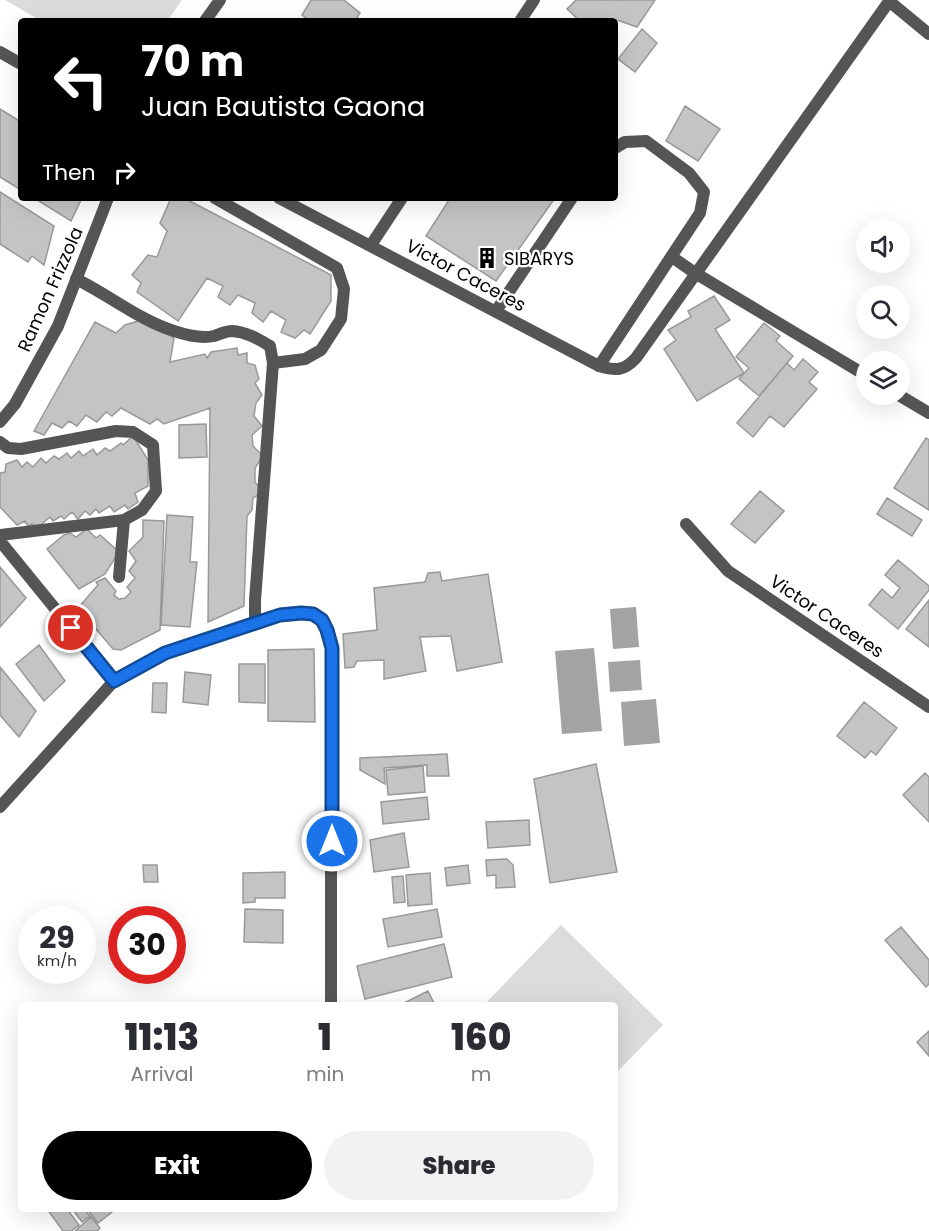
<!DOCTYPE html>
<html lang="en">
<head>
<meta charset="utf-8">
<style>
  :root { --surface:#fff; --page:#f2f2f3; --text:#2b2b33; --muted:#7c7c81; --accent:#000 }
  body { margin:0; font-family:Poppins,sans-serif; background:var(--page); color:var(--text); height:100vh; display:flex; flex-direction:column; font-size:22px; white-space:nowrap }
  * { box-sizing:border-box; margin:0 }
  p { font-size:20px; color:var(--muted) }
  .icon { flex:none; width:33px; height:33px; fill:none; stroke:currentColor; stroke-width:2; stroke-linecap:round; stroke-linejoin:round }
  .map { position:relative; flex:1; overflow:hidden }
  .sheet { position:absolute; left:18px; top:1002px; width:600px; height:210px; display:flex; flex-direction:column; background:var(--surface); border-radius:6px; box-shadow:0 6px 24px #0002 }
  .sheet>* { flex:none }
  .banner { position:absolute; left:18px; top:18px; width:600px; height:183px; border-radius:6px; box-shadow:0 6px 24px #0002; background:#000; color:#fff; overflow:hidden }
  .controls { position:absolute; left:856px; top:219px; display:grid; gap:12px }
  .controls a { display:grid; place-items:center; width:54px; height:54px; border-radius:50%; background:var(--surface); box-shadow:0 6px 24px #0002; font-size:30px }
  .speed { position:absolute; left:18px; top:906px; display:flex; gap:12px; font-size:30px; font-weight:700; text-align:center }
  .speed>* { display:grid; place-content:center; width:78px; height:78px; border-radius:50%; background:var(--surface); box-shadow:0 6px 24px #0002; line-height:1 }
  .speed small { font-size:15px; font-weight:400 }
  .speed .limit { border:9px solid #d22; background:#fff; color:#111 }
  .pin { position:absolute; display:grid; place-items:center; width:51px; height:51px; color:#fff; margin:-26px; border:3px solid #fff; border-radius:50%; box-shadow:0 2px 6px #0007 }
  .me { position:absolute; width:66px; margin:-33px; rotate:0deg; stroke-linejoin:round; filter:drop-shadow(0 0 4px #0008) }
  .turn { display:flex; align-items:center; gap:21px; height:126px; padding:0 24px; font-size:27px }
  .turn .icon { width:78px; height:78px; stroke-width:2.5 }
  .turn b { display:block; font-size:42px; line-height:51px }
  .then { display:flex; align-items:center; height:57px; padding:0 24px; background:#0003; gap:12px; font-size:22px }
  .eta { display:flex; justify-content:space-evenly; align-items:center; height:102px; text-align:center }
  .eta b { font-size:36px; font-weight:800; line-height:42px }
  .action { display:flex; gap:12px; margin-top:auto; padding:12px 24px }
  .action a { flex:1; height:69px; border-radius:36px; background:var(--accent); color:#fff; font-size:24px; font-weight:800; line-height:69px; text-align:center }
  .action a+a { background:var(--page); color:var(--text) }
  .map>svg:first-child { display:block }
  .green { fill:#dcdcdc }
  .water { fill:#a3a3a3 }
  .building { fill:#c4c4c4; stroke:#999; stroke-width:1.5 }
  .lines { fill:none; stroke-linecap:round; stroke-linejoin:round }
  .service { stroke:#555; stroke-width:12 }
  .minor { stroke:#555; stroke-width:12 }
  .route-casing { stroke:#114b97; stroke-width:15 }
  .route { stroke:#1a73e8; stroke-width:10 }
  .labels { text-anchor:middle; dominant-baseline:central; stroke-width:4.5; stroke-linejoin:round; paint-order:stroke }
  .poi-label { font-size:18px; fill:#000; stroke:#fff; text-anchor:start }
  .street-label { font-size:18px; fill:#000; stroke:#fff }
</style>
</head>
<body>
<div class="map">
<svg width="929" height="1231" viewBox="0 0 929 1231">
  <rect width="100%" height="100%" fill="#fff"/>
  <path class="green" d="M5,0H182L167,21H41Z
    M561,925L663,1025L615,1074V1005H484Z"/>
  <path class="water" d="M636,607L639,647L613,649L610,609Z
    M594,648L602,731L562,734L555,651Z
    M640,660L642,690L610,692L608,662Z
    M656,699L660,743L624,746L621,702Z"/>
  <path class="building" d="M311,0H344L360,13L355,21H310L302,15Z
    M576,0H655L637,27L617,20L615,23V21H580L567,9Z
    M642,29L657,43L635,72L618,59Z
    M685,106L720,129L698,161L666,141Z
    M0,109L21,122V190L0,177Z
    M0,192L54,226L44,265L32,256L28,262L0,244Z
    M34,198H82L71,221Z
    M171,198H184L331,275V301L310,334L304,330L295,338L281,332L286,320L271,311L263,322L252,313L255,303L238,295L230,305L218,297L223,286L207,278L178,321L137,292L141,283L132,275L148,255L157,257L167,231L160,223Z
    M445,198H555L496,281L426,236L449,200Z
    M714,296L730,320L715,329L744,373L697,401L664,349L676,340L668,330L691,317L688,311Z
    M138,321H148L174,338L170,362L205,354L207,358L211,352L237,348L238,355L247,353V363L255,365L259,379L255,383L262,395L256,403L254,416L262,426L252,435L253,446L263,456L255,468V482L263,492L253,498L252,510L247,516L244,606L208,622L210,408L164,424L157,419L150,424L121,408L112,416L106,412L97,422L86,415L77,426L69,421L62,428L52,423L44,435L34,431L95,322L116,333L125,325Z
    M764,323L780,336L776,341L793,356L759,396L739,379L749,368L736,357Z
    M803,359L818,372L809,382L817,389L784,427L770,416L753,437L737,423L787,363L794,370Z
    M206,424L207,457L179,458V425Z
    M133,436L148,460V486L135,493L138,502L128,509L125,505L114,512L110,506L99,513L96,509L90,515L85,511L78,519L72,512L64,519L61,516L53,521L50,517L36,529L32,524L28,526L25,521L17,525L0,507V473L5,472L6,464L17,460L22,467L27,462L33,467L41,458L46,463L54,456L59,459L67,453L71,458L79,451L83,456L93,449L97,455L105,448L110,451L121,443L123,445Z
    M926,438L929,440V510L894,488Z
    M760,491L784,511L755,543L731,524Z
    M887,498L922,520L912,536L877,514Z
    M167,515L193,517L190,562H197L190,627L161,625Z
    M143,520L164,521L160,630L121,650L113,649L78,608L98,585L96,582L105,578L116,591L114,595L119,599L125,598L131,592L127,587L135,578L129,571L136,561L129,551L143,537Z
    M87,529L96,538L100,535L119,552L105,574L79,589L47,549L64,535L70,533L76,537Z
    M898,560L929,586V590L898,629L869,605L882,589L892,598L900,588L885,575Z
    M0,567L26,598L0,627Z
    M440,572L442,581L488,574L502,662L457,671L451,636L420,637L426,671L384,679V660L357,661L354,667L345,668L343,634L377,630L374,588L425,582L428,573Z
    M929,600V647L906,629Z
    M39,645L65,681L44,701L16,664Z
    M314,649L315,722L268,721V650Z
    M239,664H265V703L239,702Z
    M0,667L36,711L19,737L0,715Z
    M185,672L211,675L208,705L183,702Z
    M153,683H167L166,713L152,712Z
    M864,702L897,728L876,755L871,751L865,758L837,736Z
    M447,754L449,776H427V765L384,768L385,784L360,770V758Z
    M596,764L617,872L550,883L534,779Z
    M423,766L425,792L388,795L386,770Z
    M925,773L929,777V822L903,795Z
    M427,797L429,819L383,824L381,802Z
    M529,820L530,845L488,848L486,822Z
    M404,833L409,867L374,872L370,840Z
    M507,859L513,865L515,887L496,888V875L487,876L486,860Z
    M143,865H157L158,882H144Z
    M468,865L470,883L447,886L445,868Z
    M285,872V898H255V902L243,903V873Z
    M430,873L432,904L408,906L406,875Z
    M403,876L405,902L394,903L392,877Z
    M245,909L283,910V943L244,942Z
    M437,909L442,937L388,947L383,919Z
    M901,927L929,960V984L926,987L885,940Z
    M444,944L452,977L365,999L357,966Z
    M428,991L435,1005H400Z
    M929,1031V1056L917,1042Z
    M47,1209H67L79,1225L71,1231H63Z
    M72,1209H84L90,1216L82,1222Z
    M87,1209H110L112,1212L98,1223Z
    M91,1217L100,1228L97,1231H75Z"/>
  <g class="lines">
    <path class="service" d="M215,198L337,268L344,289L341,319L321,350L305,359L273,363
      M672,257L695,273
      M76,279C109,295 139,320 174,331C186,335 201,339 214,336C220,334 226,331 232,331C247,332 258,339 270,346L273,363L255,600V623
      M496,311L572,198
      M599,366L700,213L704,192L689,173L646,141L625,142L615,148
      M0,442L8,448L21,449L116,431L133,432L153,445L156,491L142,510L124,520L0,535
      M119,577L124,520"/>
    <path class="minor" d="M889,1L929,34
      M205,21L220,0
      M520,21L534,0
      M0,52L21,64
      M279,198L599,366C616,371 624,371 636,358L890,0
      M371,245L402,198
      M695,273L867,376
      M897,394L929,413
      M0,422L15,404L58,326L108,198
      M686,524L728,571L929,707
      M0,541L114,681
      M0,807L114,681L165,653L280,615L301,613L313,614L322,620L327,630L331,648V1005"/>
  </g>
  <g class="lines">
    <defs>
      <path id="route" d="M71,628L114,681L165,653L280,615L301,613L313,614L322,620L327,630L332,648V841"/>
    </defs>
    <use href="#route" class="route-casing"/>
    <use href="#route" class="route"/>
  </g>
  <defs>
    <symbol id="building-bare" viewBox="-9 -9 18 18"><path d="M-4-6H4V6H1V3H-1V6H-4ZM-2.5-4.3h1.7v1.8h-1.7ZM.8-4.3h1.7v1.8H.8ZM-2.5-1h1.7V.8h-1.7ZM.8-1h1.7V.8H.8Z" fill="#000" stroke="#fff" stroke-width="2.5" paint-order="stroke"/></symbol>
  </defs>
  <g fill-rule="evenodd">
    <use href="#building-bare" x="472" y="243" width="30" height="30"/>
  </g>
  <g class="labels">
    <g class="poi-label">
      <text x="504" y="258">SIBARYS</text>
    </g>
    <g class="street-label">
      <text transform="translate(466 275) rotate(28)">Victor Caceres</text>
      <text transform="translate(50 289) rotate(-66)">Ramon Frizzola</text>
      <text transform="translate(827 616) rotate(34)">Victor Caceres</text>
    </g>
  </g>
</svg>
<div class="controls">
<a><svg class="icon" aria-label="sound" viewBox="0 0 24 24"><path d="M4 9h4l5-4v14l-5-4H4zM17 9q2 3 0 6"/></svg></a>
<a><svg class="icon" aria-label="search" viewBox="0 0 24 24"><circle cx="10" cy="10" r="6"/><path d="M15 15l6 6"/></svg></a>
<a><svg class="icon" aria-label="layers" viewBox="0 0 24 24"><path d="M12 4l9 5-9 5-9-5zM3 14l9 5 9-5"/></svg></a>
</div>
<div class="speed"><div>29<small>km/h</small></div><div class="limit">30</div></div>
<div class="pin" style="left:71px;top:628px;background:#d93025"><svg class="icon" aria-label="arrive" viewBox="0 0 24 24"><path d="M6 21V4h12l-3 4 3 4H6"/></svg></div>
<svg class="me" style="left:332px;top:841px" viewBox="-20 -20 40 40"><circle r="17" fill="#1a73e8" stroke="#fff" stroke-width="3"/><path d="M0-11L8 9 0 5-8 9z" fill="#fff"/></svg>
<div class="banner">
<div class="turn"><svg class="icon" aria-label="left" viewBox="0 0 24 24"><path d="M17 20v-9H6M10 6l-5 5 5 5"/></svg><div><b>70 m</b>Juan Bautista Gaona</div></div>
<div class="then">Then<svg class="icon" aria-label="right" viewBox="0 0 24 24"><path d="M7 20v-9h11M14 6l5 5-5 5"/></svg></div>
</div>
<section class="sheet">
<div class="eta">
<div><b>11:13</b><p>Arrival</p></div>
<div><b>1</b><p>min</p></div>
<div><b>160</b><p>m</p></div>
</div>
<div class="action"><a>Exit</a><a>Share</a></div>
</section>
</div>
</body>
</html>
